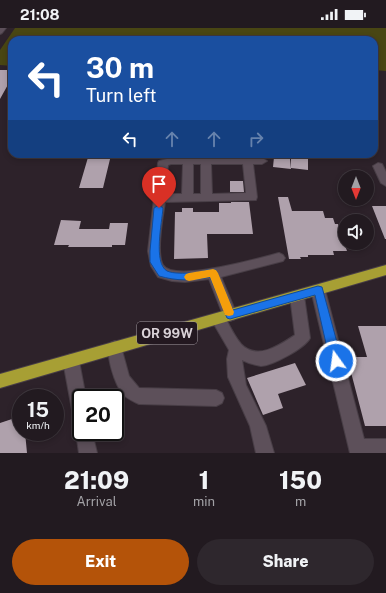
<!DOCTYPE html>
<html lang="en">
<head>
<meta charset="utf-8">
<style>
  :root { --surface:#221a20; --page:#2e272d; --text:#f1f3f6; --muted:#a2a1a5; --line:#3f383e; --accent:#b45309 }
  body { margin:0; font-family:"Public Sans",sans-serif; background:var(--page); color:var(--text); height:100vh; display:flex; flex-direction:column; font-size:15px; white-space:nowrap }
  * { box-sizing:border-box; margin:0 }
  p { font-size:13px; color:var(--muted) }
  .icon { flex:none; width:22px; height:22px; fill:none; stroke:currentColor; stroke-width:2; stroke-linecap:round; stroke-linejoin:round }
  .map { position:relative; height:425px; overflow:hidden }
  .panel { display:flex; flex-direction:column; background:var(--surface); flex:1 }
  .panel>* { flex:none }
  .top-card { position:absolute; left:8px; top:8px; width:370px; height:122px; border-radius:12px; box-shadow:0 2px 6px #0003,0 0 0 1px var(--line); background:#1a4fa0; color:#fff; overflow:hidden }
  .needle { width:26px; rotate:180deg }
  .fabs { position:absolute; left:338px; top:142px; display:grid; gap:8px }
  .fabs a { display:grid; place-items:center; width:36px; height:36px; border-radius:50%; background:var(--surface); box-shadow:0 2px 6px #0003,0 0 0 1px var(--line); font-size:20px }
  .speed { position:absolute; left:12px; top:361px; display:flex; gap:8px; font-size:20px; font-weight:700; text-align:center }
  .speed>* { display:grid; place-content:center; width:52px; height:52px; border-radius:50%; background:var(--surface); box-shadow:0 2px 6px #0003,0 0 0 1px var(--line); line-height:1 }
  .speed small { font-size:10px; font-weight:400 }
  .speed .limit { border:2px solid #111; border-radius:6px; background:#fff; color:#111 }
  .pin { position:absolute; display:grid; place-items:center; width:34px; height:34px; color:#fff; margin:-41px -17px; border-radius:50% 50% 50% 0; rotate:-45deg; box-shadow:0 0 4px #0007 }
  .pin .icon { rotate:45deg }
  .me { position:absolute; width:44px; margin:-22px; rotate:346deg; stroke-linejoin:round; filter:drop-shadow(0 0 3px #0008) }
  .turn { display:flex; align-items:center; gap:14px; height:84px; padding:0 12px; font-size:18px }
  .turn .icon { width:52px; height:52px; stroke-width:2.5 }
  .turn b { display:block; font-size:28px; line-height:34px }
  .lanes { display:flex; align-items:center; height:38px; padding:0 12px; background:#0003; justify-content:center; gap:20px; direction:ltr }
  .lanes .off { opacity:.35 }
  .eta { display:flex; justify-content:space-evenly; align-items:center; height:68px; text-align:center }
  .eta b { font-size:24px; font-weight:800; line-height:28px }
  .button { display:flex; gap:8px; margin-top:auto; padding:8px 12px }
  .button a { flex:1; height:46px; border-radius:24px; background:var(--accent); color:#fff; font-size:16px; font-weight:800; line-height:46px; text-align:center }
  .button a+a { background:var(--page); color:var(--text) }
  .status { display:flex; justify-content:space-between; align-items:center; height:28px; padding:0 20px; background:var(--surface); direction:ltr }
  .status svg { height:11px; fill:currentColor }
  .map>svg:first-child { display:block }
  .green { fill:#494613 }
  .building { fill:#afa1ac }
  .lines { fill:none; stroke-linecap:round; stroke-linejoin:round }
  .minor-casing { stroke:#483e46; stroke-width:2 }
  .highway-casing { stroke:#483e46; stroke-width:2 }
  .minor { fill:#5d505a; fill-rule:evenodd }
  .highway { fill:#a79f34; fill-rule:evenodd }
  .route { fill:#1a73e8; stroke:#114b97 }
  .slow { fill:#f59e0b }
  .labels { text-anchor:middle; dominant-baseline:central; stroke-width:4; stroke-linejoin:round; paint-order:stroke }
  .shield { fill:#231820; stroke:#a29aa0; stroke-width:1 }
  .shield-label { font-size:13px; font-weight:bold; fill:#d9d1d7 }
</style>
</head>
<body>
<div class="status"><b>21:08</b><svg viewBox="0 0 49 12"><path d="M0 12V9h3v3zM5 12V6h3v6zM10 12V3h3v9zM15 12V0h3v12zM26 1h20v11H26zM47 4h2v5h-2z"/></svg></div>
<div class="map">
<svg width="386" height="425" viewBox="0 0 386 425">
  <rect width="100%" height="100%" fill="#2d222a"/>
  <path class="green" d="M15,0H386V43L374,42V12H12V38L0,37V22Z"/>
  <path class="building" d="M0,42H12V53H10L0,71Z
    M89,126L111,127L103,160H79Z
    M274,129L290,131L291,141L273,139Z
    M291,129L308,131V142L291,140Z
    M230,153H243L244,164H230Z
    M278,169H288L292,183H323L325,190H333L335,196H338L347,223H333L334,227H308V229H300L301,231H289Z
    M231,174H249L253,206H207L208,230L174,231L175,184H182V180H193V184H219V175H231Z
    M372,178H386V211H385Z
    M61,192L81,193L79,201H109L110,195H128L125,217H112V219H68L69,217H54Z
    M358,298H386V398H365L347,329H367Z
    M295,335L306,357L278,366L283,380L263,387L247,350Z
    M21,388V404H25L27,425H0V395Z"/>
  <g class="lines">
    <defs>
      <path id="minor" d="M0,0H6L2,5L0,6Z
        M171,130H262L267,133L262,136H253L257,169L256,172L165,174C163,188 156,225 163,237C174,255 260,230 279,225L283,227L285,230L283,233L221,249L237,287L235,291L230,293L226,291C230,299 235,309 241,316C257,333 280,317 295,307L290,268L292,264L297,263L302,264L304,268L310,310C305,320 272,338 261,338C255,337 248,335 242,332L246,357L266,398L274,425H256L250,398L228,349L227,331L229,322L211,291L213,287L218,285L223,287L209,251L185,254L172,253L158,249L151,238L148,223L158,135L159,133ZM171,136H183L182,166H165L168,137ZM193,136H201V166H193ZM211,136H243L246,165L212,166Z
        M378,135L382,136L386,144V158L381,155L373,138Z
        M318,257L323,258L325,262L364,411H386V425H350L311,262L313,258Z
        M115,313L120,315L129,348L139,360L216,362L222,365L224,370L222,375L216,378L139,376C133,373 127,371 123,366C115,357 105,326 110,315Z
        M71,326L76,328L79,333L86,370H81V395L75,393L73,387L63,333L66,328Z
        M81,397V404H92L97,425H79L76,404L78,398Z"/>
      <path id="highway" d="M386,237V247L0,360V346Z"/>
    </defs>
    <use href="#minor" class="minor-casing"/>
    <use href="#highway" class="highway-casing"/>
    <use href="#minor" class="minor"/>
    <use href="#highway" class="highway"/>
  </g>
  <path class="route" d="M159,177L163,180C162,194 153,235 167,243C174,246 184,245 192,245C200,245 208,240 216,242L233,282L318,258L322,259L342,333L340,337L336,339L332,337L330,333L315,267L230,291L227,290L210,249C191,253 177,253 159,248L150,234V223L154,180Z"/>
  <path class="slow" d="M213,241L216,242L218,245L234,284L233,287L229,288L225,287L210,249L189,253L186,252L184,249L186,246L189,245Z"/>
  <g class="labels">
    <rect class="shield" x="137" y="294" width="60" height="22" rx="3"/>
    <g class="shield-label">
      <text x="167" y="305">OR 99W</text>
    </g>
  </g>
</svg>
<div class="fabs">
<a><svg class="needle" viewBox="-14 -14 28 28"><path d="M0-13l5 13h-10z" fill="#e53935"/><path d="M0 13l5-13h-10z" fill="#a2a1a5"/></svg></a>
<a><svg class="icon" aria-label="sound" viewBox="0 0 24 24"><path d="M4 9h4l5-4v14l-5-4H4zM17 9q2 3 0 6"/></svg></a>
</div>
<div class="speed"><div>15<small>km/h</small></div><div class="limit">20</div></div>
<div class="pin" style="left:159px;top:180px;background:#d93025"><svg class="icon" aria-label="arrive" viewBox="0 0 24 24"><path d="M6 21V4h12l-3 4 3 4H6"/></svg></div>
<svg class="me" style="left:336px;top:333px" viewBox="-20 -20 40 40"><circle r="17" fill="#1a73e8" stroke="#fff" stroke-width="3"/><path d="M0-11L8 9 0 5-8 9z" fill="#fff"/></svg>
<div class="top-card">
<div class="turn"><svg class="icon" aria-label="left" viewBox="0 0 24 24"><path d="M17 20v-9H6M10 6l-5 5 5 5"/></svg><div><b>30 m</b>Turn left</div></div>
<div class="lanes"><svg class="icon" aria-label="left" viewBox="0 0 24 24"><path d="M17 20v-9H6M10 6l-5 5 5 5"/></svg><svg class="icon off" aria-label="ahead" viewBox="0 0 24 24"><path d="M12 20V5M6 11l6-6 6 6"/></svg><svg class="icon off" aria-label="ahead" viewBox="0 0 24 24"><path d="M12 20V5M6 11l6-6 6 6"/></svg><svg class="icon off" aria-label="right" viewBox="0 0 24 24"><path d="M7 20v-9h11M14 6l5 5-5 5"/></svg></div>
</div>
</div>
<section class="panel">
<div class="eta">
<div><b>21:09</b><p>Arrival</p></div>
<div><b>1</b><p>min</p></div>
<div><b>150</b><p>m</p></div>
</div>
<div class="button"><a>Exit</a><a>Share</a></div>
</section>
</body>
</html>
